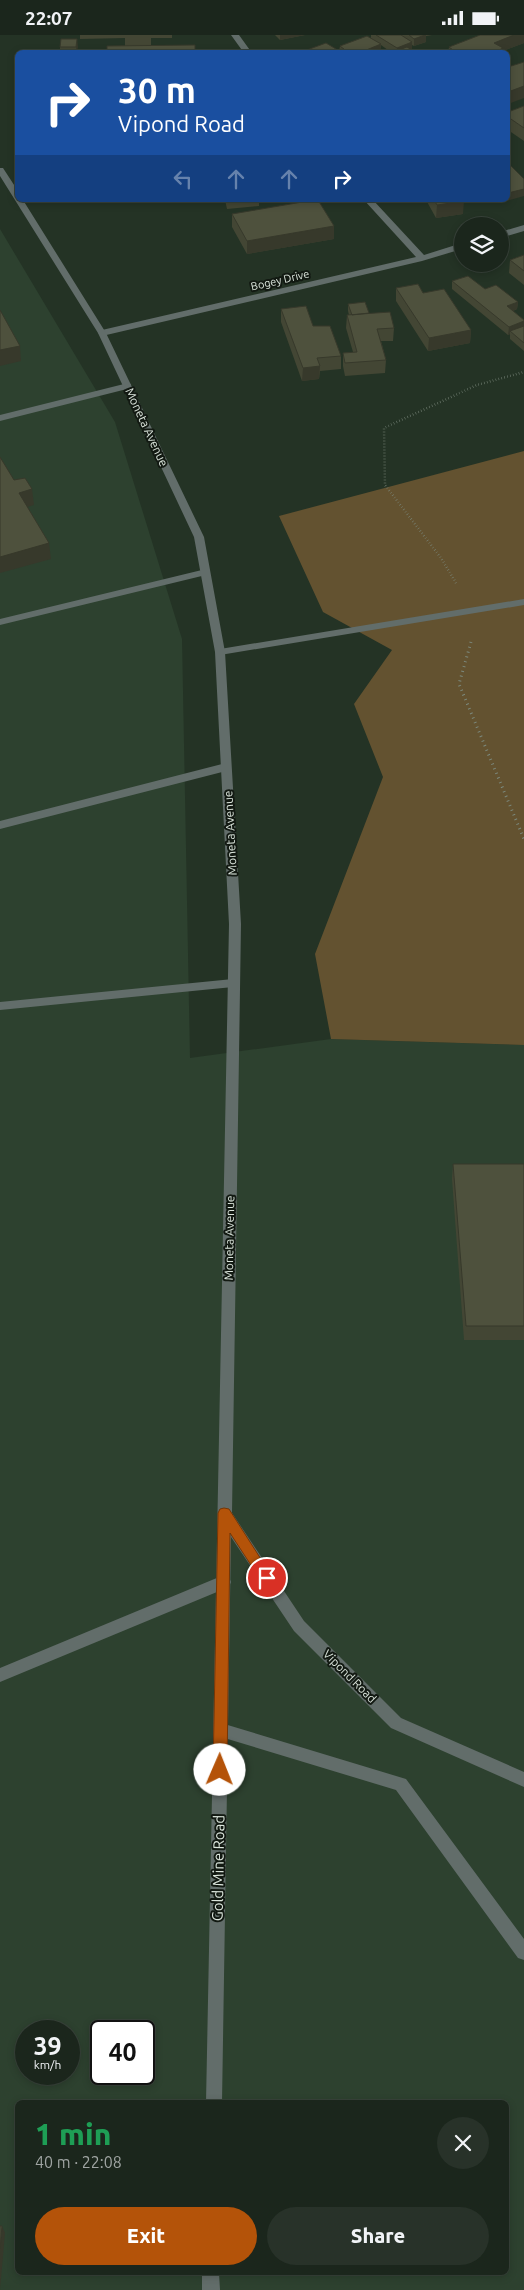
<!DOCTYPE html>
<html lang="en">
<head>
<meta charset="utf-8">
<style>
  :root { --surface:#1b261c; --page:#283229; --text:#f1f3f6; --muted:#a0a5a3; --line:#39433b; --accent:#b45309 }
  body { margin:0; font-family:Ubuntu,sans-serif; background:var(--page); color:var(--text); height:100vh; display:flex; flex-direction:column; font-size:19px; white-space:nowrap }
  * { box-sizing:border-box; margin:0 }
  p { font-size:16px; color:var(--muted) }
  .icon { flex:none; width:28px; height:28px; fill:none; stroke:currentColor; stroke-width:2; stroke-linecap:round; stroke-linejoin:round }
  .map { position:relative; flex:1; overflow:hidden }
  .side { position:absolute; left:15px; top:2065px; width:494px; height:175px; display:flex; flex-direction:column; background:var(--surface); border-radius:8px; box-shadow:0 2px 8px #0003,0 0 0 1px var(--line) }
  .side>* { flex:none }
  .guide { position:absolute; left:15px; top:15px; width:495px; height:152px; border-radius:8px; box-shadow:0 2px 8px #0003,0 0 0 1px var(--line); background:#1a4fa0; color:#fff; overflow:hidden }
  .buttons { position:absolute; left:454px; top:182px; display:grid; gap:10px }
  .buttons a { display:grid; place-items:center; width:55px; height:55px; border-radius:50%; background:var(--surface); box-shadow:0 2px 8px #0003,0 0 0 1px var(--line); font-size:25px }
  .speed { position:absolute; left:15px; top:1985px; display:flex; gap:10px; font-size:25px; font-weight:700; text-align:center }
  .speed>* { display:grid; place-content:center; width:65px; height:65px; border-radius:50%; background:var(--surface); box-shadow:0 2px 8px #0003,0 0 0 1px var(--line); line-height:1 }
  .speed small { font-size:12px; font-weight:400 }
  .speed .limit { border:2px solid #111; border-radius:8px; background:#fff; color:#111 }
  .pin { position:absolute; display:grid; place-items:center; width:42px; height:42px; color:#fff; margin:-21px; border:2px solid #fff; border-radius:50%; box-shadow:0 1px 5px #0007 }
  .me { position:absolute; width:55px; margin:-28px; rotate:1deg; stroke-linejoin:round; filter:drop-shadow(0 0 4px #0008) }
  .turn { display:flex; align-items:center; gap:18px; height:105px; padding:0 20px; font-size:22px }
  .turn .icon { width:65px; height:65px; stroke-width:2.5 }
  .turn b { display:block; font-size:35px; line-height:42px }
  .lanes { display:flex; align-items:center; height:48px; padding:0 20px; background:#0003; justify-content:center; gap:25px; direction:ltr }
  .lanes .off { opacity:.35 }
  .round { display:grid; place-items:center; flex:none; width:52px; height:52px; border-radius:26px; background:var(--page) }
  .headline { display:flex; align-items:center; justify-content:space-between; height:85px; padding:0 20px }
  h1 { font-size:30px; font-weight:800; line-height:38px; color:#1e9e55 }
  .cta { display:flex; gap:10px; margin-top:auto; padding:10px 20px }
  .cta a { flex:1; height:58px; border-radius:30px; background:var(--accent); color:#fff; font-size:20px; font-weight:800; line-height:58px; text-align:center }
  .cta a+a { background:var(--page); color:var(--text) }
  .status { display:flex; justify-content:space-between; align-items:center; height:35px; padding:0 25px; background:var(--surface); direction:ltr }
  .status svg { height:14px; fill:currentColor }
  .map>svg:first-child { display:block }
  .built { fill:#2d412f; fill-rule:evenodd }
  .green { fill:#635230 }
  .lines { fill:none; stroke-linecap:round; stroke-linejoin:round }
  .path-far1 { stroke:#7c897d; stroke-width:2.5; stroke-dasharray:0.5 2.5; stroke-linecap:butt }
  .path { stroke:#7c897d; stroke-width:3; stroke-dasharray:1 4; stroke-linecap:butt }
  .service { fill:#626d6a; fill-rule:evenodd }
  .minor { fill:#626d6a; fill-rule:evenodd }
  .tertiary { fill:#626d6a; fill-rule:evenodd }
  .wall { fill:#434634 }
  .shaded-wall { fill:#37392b }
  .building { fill:#4e513d; stroke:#37392b }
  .route { fill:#b45309; stroke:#753606 }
  .labels { text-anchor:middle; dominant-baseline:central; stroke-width:4; stroke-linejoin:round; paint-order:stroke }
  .far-street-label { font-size:11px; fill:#dbe5dc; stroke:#121912 }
  .street-label { font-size:12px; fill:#dbe5dc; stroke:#121912 }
  .near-street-label { font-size:15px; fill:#dbe5dc; stroke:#121912 }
</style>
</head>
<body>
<div class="status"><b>22:07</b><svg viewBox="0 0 49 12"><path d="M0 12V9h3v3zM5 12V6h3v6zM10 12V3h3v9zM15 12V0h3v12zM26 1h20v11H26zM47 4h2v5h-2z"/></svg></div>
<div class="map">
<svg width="524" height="2255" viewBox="0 0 524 2255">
  <rect width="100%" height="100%" fill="#243325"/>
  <path class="built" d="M0,194L115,387L182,604L190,1023L331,1004L524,1010V2255H0ZM26,1996H69V2039H26ZM101,1996H144V2039H101ZM18,2068H506V2238H18Z"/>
  <path class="green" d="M524,416V1010L331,1004L315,919L383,742L354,669L392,615L323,577L279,481Z"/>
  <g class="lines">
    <path class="path-far1" d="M456,548L441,523L385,450L384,393L477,350L524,337"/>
    <path class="path" d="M471,607L459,649L524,804"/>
    <path class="service" d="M128,348L131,349V353L0,386V380Z
      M206,534L210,535V539L0,590V584Z
      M524,564V570L220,620L215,617L220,614Z
      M226,728L230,729L231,732L230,735L0,794V786Z
      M233,944L239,948L233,952L0,975V967Z
      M224,1540L229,1542L231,1547L229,1552L0,1647V1633Z
      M221,1688L406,1744L524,1904V1925L518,1923L396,1755L221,1702L216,1700L214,1695L216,1690Z"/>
    <path class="minor" d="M231,0H239L252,18H244Z
      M364,165H373L424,220L462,208V214L422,226L102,301L98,298L102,295L416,222Z
      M524,190V196L500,203V197Z"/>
    <path class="tertiary" d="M0,133H3L18,156V165H23L106,298L204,502L225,617L241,889L232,1478L304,1586L401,1683L524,1737V1752L391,1693L294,1596L231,1502L222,2068H206L229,889L215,617L194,502L98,298L0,141Z
      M202,2238H219L220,2255H202Z"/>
  </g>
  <path class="wall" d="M80,0H172V3H151V11H125V3L80,4Z
    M275,0H305L280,5Z
    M371,0H432L426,1V7L414,11L412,10V14L417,18H392L381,10L380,17L379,18H304V16H339L340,11L371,3Z
    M524,0V8L503,16V18H448L449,12Z
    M77,4V18H60V12Z
    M524,71V106L508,95V77Z
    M225,165H259V171L227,174Z
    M426,165H463V179L436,183Z
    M232,179L334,191V204L247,219L232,192Z
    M524,220V250L509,238L510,225Z
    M452,246L485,254L518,267L517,274L513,276L524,285V316L510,304V299L508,300L452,254Z
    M396,253L423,258L471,295L470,308L428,316L396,266Z
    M348,269L369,278L394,293L393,306H381L386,325L385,338L345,341L343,331V318L353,317L346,293L347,280H349L348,276Z
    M281,274L313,291L341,321V334L320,336L319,344L302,346L281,287Z
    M453,1129H524V1305H464L452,1144Z"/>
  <path class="shaded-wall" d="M280,0H305L280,5Z
    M425,0H426V7L414,11V4Z
    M514,0H524V8L503,16V18H493L494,8Z
    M77,4L78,12L77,18L76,12Z
    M412,7V14L397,17V13Z
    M381,9L380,17L379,18H359Z
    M524,51V63L508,69V57Z
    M524,154V161L506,166V165H508V158Z
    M464,166L463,179L436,183L437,170Z
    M334,191V204L247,219V206Z
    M518,267L517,274L506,279L507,271Z
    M524,286V293L510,296V299L508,300L509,292Z
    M471,295L470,308L428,316L429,303Z
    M20,311L21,326L0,331V315Z
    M320,331L319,344L302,346L303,333Z
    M32,454L34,470L20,474L19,458Z
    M49,508L51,524L0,538V522Z
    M2,2191L5,2198L0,2255V2214Z"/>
  <path class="building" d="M376,0H401L412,7L397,13Z
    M409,0H425L414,4Z
    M480,0H514L494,8L503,13L493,18H457L449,12Z
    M367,1L381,9L359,18H349L340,11Z
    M61,4H77L76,12H60Z
    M326,8L341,17L306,18L304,16Z
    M195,10V18H107V11Z
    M407,12L417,18H399L396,16Z
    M524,27V51L508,57V32Z
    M524,71V93L508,82V77Z
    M508,128L524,144V154L508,158Z
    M314,165H318L334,191L247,206L232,179Z
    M434,165H463L464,166L437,170Z
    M524,220V236L510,225Z
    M468,241L485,254L496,250L518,267L507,271L524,285V286L509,292L452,246Z
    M418,249L423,258L444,254L471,295L429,303L396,253Z
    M365,267L369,278L352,280L348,269Z
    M306,271L313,291H330L341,321L317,323L320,331L303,333L281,274Z
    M0,275L20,311L0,315Z
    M390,277L394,293L377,294L386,325L345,328L343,318L357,317L347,280Z
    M524,291V308L510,296Z
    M0,422L14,445L25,443L32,454L19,458L49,508L0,522Z
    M453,1129H524V1291H466Z
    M0,2191H2L0,2214Z"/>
  <path class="route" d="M224,1473L229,1474L273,1543L272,1547L267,1549L262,1547L230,1498L227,1735L225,1739L220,1741L215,1739L213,1735L218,1478L220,1474Z"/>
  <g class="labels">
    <g class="far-street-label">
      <text transform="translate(280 245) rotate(-13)">Bogey Drive</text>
    </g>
    <g class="street-label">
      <text transform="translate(147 392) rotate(65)">Moneta Avenue</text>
      <text transform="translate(230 798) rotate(-93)">Moneta Avenue</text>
      <text transform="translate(229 1203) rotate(-89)">Moneta Avenue</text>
      <text transform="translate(350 1641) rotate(45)">Vipond Road</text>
    </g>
    <g class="near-street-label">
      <text transform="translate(218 1833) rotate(-89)">Gold Mine Road</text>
    </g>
  </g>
</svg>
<div class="buttons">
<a><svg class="icon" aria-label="layers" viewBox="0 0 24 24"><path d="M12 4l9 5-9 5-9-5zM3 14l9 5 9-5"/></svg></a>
</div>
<div class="speed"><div>39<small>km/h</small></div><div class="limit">40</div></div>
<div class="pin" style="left:267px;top:1543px;background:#d93025"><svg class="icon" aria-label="arrive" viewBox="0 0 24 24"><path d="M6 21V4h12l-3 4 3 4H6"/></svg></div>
<svg class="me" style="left:220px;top:1735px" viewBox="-20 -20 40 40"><circle r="19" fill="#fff"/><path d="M0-13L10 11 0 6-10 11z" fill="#b45309"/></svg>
<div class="guide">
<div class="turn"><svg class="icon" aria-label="right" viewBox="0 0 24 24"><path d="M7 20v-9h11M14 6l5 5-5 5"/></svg><div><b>30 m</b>Vipond Road</div></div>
<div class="lanes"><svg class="icon off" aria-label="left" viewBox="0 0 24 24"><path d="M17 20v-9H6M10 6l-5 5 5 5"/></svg><svg class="icon off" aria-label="ahead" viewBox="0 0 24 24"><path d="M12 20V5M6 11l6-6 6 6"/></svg><svg class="icon off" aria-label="ahead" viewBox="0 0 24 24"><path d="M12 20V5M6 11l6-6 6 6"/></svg><svg class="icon" aria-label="right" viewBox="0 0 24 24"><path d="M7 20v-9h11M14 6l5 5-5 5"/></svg></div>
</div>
<section class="side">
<div class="headline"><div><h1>1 min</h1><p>40 m · 22:08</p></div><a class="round"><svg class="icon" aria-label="close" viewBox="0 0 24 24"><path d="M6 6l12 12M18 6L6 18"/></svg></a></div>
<div class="cta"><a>Exit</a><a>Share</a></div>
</section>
</div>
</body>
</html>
